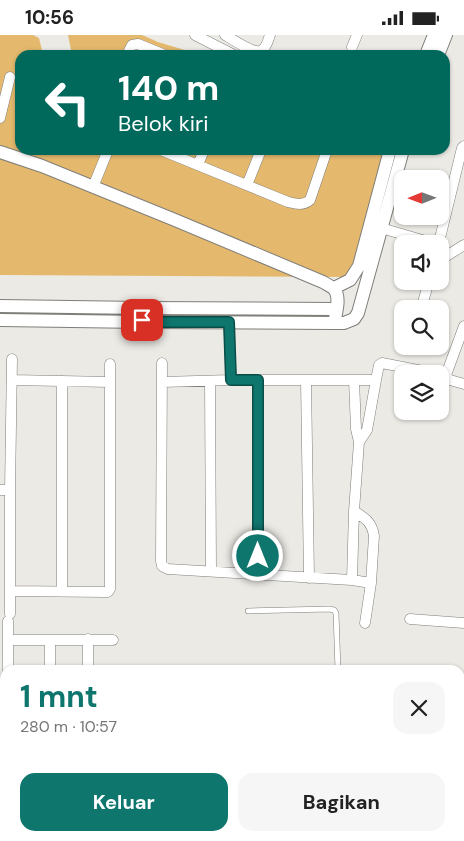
<!DOCTYPE html>
<html lang="id">
<head>
<meta charset="utf-8">
<style>
  :root { --surface:#fff; --page:#f6f6f6; --text:#222; --muted:#767676; --accent:#0f766e }
  body { margin:0; font-family:"DM Sans",sans-serif; background:var(--page); color:var(--text); height:100vh; display:flex; flex-direction:column; font-size:19px; white-space:nowrap }
  * { box-sizing:border-box; margin:0 }
  p { font-size:16px; color:var(--muted) }
  .icon { flex:none; width:28px; height:28px; fill:none; stroke:currentColor; stroke-width:2; stroke-linecap:round; stroke-linejoin:round }
  .map { position:relative; flex:1; overflow:hidden }
  .panel { position:absolute; left:0px; top:630px; width:465px; height:176px; display:flex; flex-direction:column; background:var(--surface); border-radius:15px 15px 0 0; box-shadow:0 1px 4px #0004 }
  .panel>* { flex:none }
  .banner { position:absolute; left:15px; top:15px; width:435px; height:105px; border-radius:15px; box-shadow:0 1px 4px #0004; background:#00695c; color:#fff; overflow:hidden }
  .needle { width:32px; rotate:269deg }
  .controls { position:absolute; left:394px; top:135px; display:grid; gap:10px }
  .controls a { display:grid; place-items:center; width:55px; height:55px; border-radius:10px; background:var(--surface); box-shadow:0 1px 4px #0004; font-size:25px }
  .pin { position:absolute; display:grid; place-items:center; width:42px; height:42px; color:#fff; margin:-21px; border-radius:10px; box-shadow:0 2px 8px #0006 }
  .me { position:absolute; width:55px; margin:-28px; rotate:0deg; stroke-linejoin:round; filter:drop-shadow(0 0 4px #0008) }
  .turn { display:flex; align-items:center; gap:18px; height:105px; padding:0 20px; font-size:22px }
  .turn .icon { width:65px; height:65px; stroke-width:2.5 }
  .turn b { display:block; font-size:35px; line-height:42px }
  .round { display:grid; place-items:center; flex:none; width:52px; height:52px; border-radius:15px; background:var(--page) }
  .overview { display:flex; align-items:center; justify-content:space-between; height:85px; padding:0 20px }
  h1 { font-size:30px; font-weight:700; line-height:38px; color:var(--accent) }
  .button { display:flex; gap:10px; margin-top:auto; padding:10px 20px }
  .button a { flex:1; height:58px; border-radius:15px; background:var(--accent); color:#fff; font-size:20px; font-weight:700; line-height:58px; text-align:center }
  .button a+a { background:var(--page); color:var(--text) }
  .status { display:flex; justify-content:space-between; align-items:center; height:35px; padding:0 25px; background:var(--surface); direction:ltr }
  .status svg { height:14px; fill:currentColor }
  .map>svg:first-child { display:block }
  .green { fill:#e4b96d }
  .lines { fill:none; stroke-linecap:round; stroke-linejoin:round }
  .stream { stroke:#b78c3a; stroke-width:2.5 }
  .service-casing { stroke:#807e7a; stroke-width:6 }
  .minor-casing { stroke:#807e7a; stroke-width:11 }
  .tertiary-casing { stroke:#807e7a; stroke-width:14 }
  .service { stroke:#fff; stroke-width:5 }
  .minor { stroke:#fff; stroke-width:10 }
  .tertiary { stroke:#fff; stroke-width:12 }
  .route-casing { stroke:#0a4d48; stroke-width:12 }
  .route { stroke:#0f766e; stroke-width:9 }
</style>
</head>
<body>
<div class="status"><b>10:56</b><svg viewBox="0 0 49 12"><path d="M0 12V9h3v3zM5 12V6h3v6zM10 12V3h3v9zM15 12V0h3v12zM26 1h20v11H26zM47 4h2v5h-2z"/></svg></div>
<div class="map">
<svg width="464" height="806" viewBox="0 0 464 806">
  <rect width="100%" height="100%" fill="#eceae5"/>
  <path class="green" d="M0,0H33L39,3L43,20H20V115H386L351,242L0,240Z
    M68,0H142L158,7L201,20H72Z"/>
  <g class="lines">
    <path class="stream" d="M61,278L135,280
      M151,279L200,280"/>
    <defs>
      <path id="service" d="M248,576L329,574L334,575L336,578L338,635
        M336,801L339,803L340,806"/>
      <path id="minor" d="M195,0L234,20
        M225,0C232,4 255,20 262,15C267,12 268,5 270,0
        M352,12L357,0
        M127,20L132,10L138,9L165,20
        M0,83L10,42
        M161,115L288,167C296,169 303,171 310,165L327,115
        M198,130L204,115
        M247,150L261,115
        M93,152L108,115
        M381,193L436,209
        M437,209L441,199L462,113L464,111
        M440,225L464,210
        M421,274L429,246
        M464,291L446,340L447,343L450,345L464,349
        M162,328L161,526L162,531L168,534L352,545L354,476L359,407L356,394L354,345H231L229,287
        M12,345L110,347
        M258,345V540
        M306,345L309,543
        M354,345H376L367,395L359,407
        M376,345L379,330L382,328L433,338
        M210,346L211,536
        M162,347L231,345
        M0,455H10
        M354,476C365,483 372,487 374,501L371,548L365,588
        M352,545L371,548
        M11,556L106,557H108L110,554V329
        M62,556V346
        M10,579V455L12,324
        M410,584L464,588
        M8,586V635
        M88,604V635
        M8,605H113
        M50,635V606
        M460,680H464
        M0,773H5
        M0,781H5
        M7,806V801
        M55,806V801
        M68,806L69,801
        M372,806V801"/>
      <path id="tertiary" d="M426,20L434,0
        M438,20L446,0
        M0,117L42,131L175,185L323,247C326,249 331,251 334,254C341,262 336,278 334,288
        M334,253L350,245L359,231L390,115
        M0,271L142,273L336,274
        M0,285L143,287L334,288H344L354,284L358,278L403,115"/>
    </defs>
    <use href="#service" class="service-casing"/>
    <use href="#minor" class="minor-casing"/>
    <use href="#tertiary" class="tertiary-casing"/>
    <use href="#service" class="service"/>
    <use href="#minor" class="minor"/>
    <use href="#tertiary" class="tertiary"/>
  </g>
  <g class="lines">
    <defs>
      <path id="route" d="M142,285L143,287H229L231,345H258V521"/>
    </defs>
    <use href="#route" class="route-casing"/>
    <use href="#route" class="route"/>
  </g>
</svg>
<div class="controls">
<a><svg class="needle" viewBox="-14 -14 28 28"><path d="M0-13l5 13h-10z" fill="#e53935"/><path d="M0 13l5-13h-10z" fill="#767676"/></svg></a>
<a><svg class="icon" aria-label="sound" viewBox="0 0 24 24"><path d="M4 9h4l5-4v14l-5-4H4zM17 9q2 3 0 6"/></svg></a>
<a><svg class="icon" aria-label="search" viewBox="0 0 24 24"><circle cx="10" cy="10" r="6"/><path d="M15 15l6 6"/></svg></a>
<a><svg class="icon" aria-label="layers" viewBox="0 0 24 24"><path d="M12 4l9 5-9 5-9-5zM3 14l9 5 9-5"/></svg></a>
</div>
<div class="pin" style="left:142px;top:285px;background:#d93025"><svg class="icon" aria-label="arrive" viewBox="0 0 24 24"><path d="M6 21V4h12l-3 4 3 4H6"/></svg></div>
<svg class="me" style="left:258px;top:521px" viewBox="-20 -20 40 40"><circle r="17" fill="#0f766e" stroke="#fff" stroke-width="3"/><path d="M0-11L8 9 0 5-8 9z" fill="#fff"/></svg>
<div class="banner">
<div class="turn"><svg class="icon" aria-label="left" viewBox="0 0 24 24"><path d="M17 20v-9H6M10 6l-5 5 5 5"/></svg><div><b>140 m</b>Belok kiri</div></div>
</div>
<section class="panel">
<div class="overview"><div><h1>1 mnt</h1><p>280 m · 10:57</p></div><a class="round"><svg class="icon" aria-label="close" viewBox="0 0 24 24"><path d="M6 6l12 12M18 6L6 18"/></svg></a></div>
<div class="button"><a>Keluar</a><a>Bagikan</a></div>
</section>
</div>
</body>
</html>
